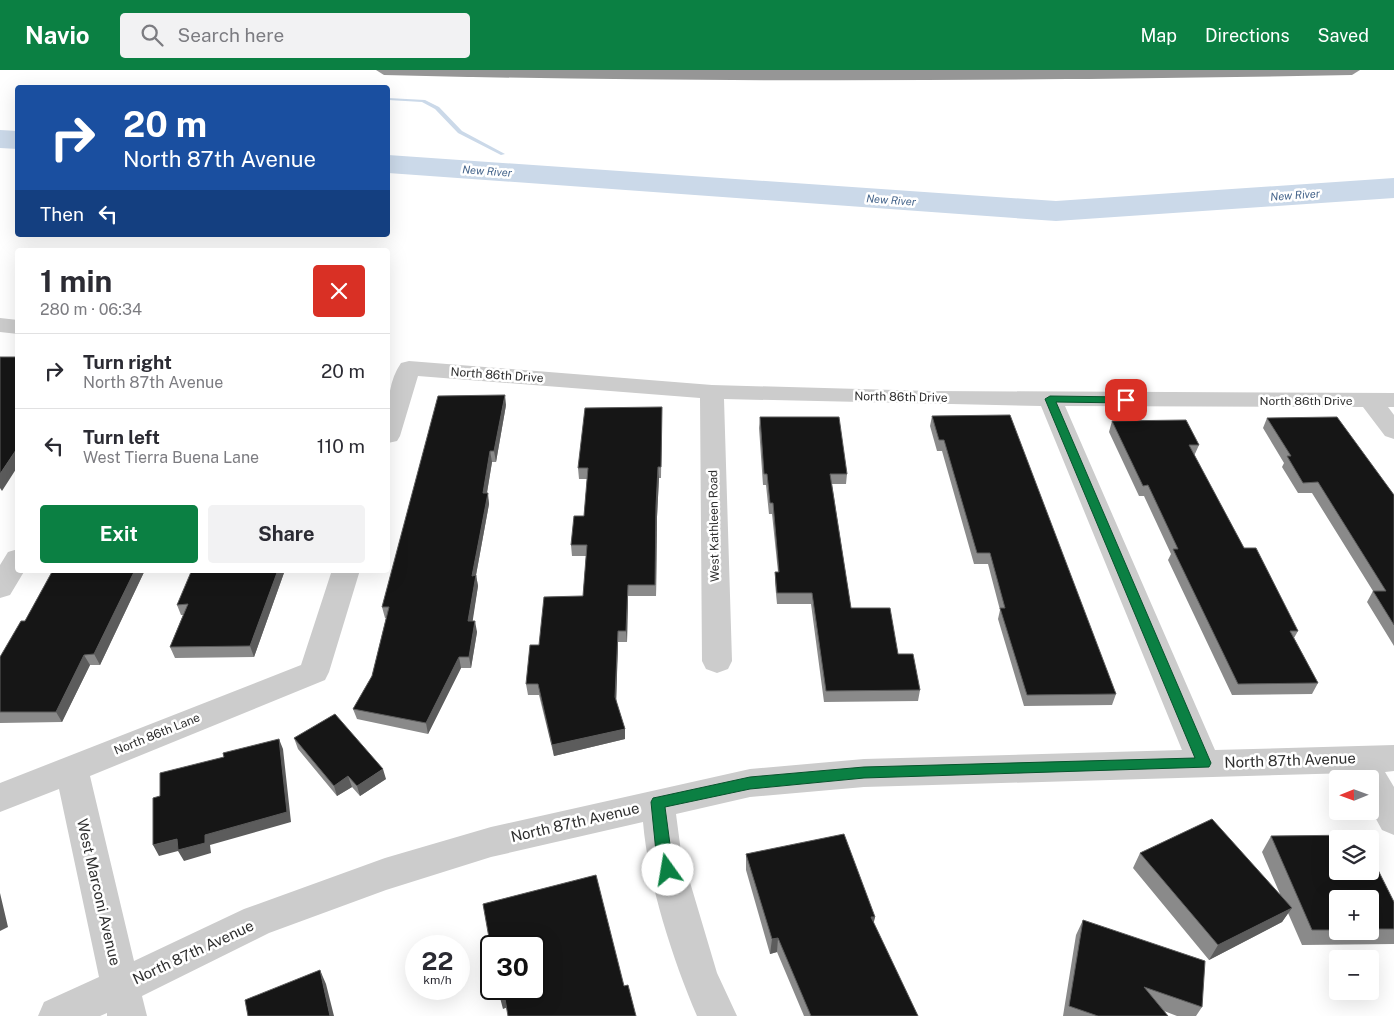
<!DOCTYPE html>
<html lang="en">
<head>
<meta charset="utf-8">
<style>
  :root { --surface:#fff; --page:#f2f2f3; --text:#2b2b33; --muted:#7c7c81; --line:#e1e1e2; --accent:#0b8043 }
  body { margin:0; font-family:"Public Sans",sans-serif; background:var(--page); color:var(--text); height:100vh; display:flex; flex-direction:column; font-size:19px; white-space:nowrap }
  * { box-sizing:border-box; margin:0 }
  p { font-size:16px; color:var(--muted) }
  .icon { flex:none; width:28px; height:28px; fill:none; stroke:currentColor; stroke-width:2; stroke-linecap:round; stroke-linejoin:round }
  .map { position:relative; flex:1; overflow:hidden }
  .sheet { position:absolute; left:15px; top:178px; width:375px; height:325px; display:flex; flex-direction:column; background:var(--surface); border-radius:5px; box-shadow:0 5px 20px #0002 }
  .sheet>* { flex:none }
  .banner { position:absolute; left:15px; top:15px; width:375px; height:152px; border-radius:5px; box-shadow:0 5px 20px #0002; background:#1a4fa0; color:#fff; overflow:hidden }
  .needle { width:32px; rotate:269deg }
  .controls { position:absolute; left:1329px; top:700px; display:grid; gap:10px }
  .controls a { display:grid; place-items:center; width:50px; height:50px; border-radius:5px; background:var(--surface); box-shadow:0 5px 20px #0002; font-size:25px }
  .speed { position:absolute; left:405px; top:865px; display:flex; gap:10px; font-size:25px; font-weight:700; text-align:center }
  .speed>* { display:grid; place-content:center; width:65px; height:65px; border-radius:50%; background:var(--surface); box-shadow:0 5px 20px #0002; line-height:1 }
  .speed small { font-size:12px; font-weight:400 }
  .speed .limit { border:2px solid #111; border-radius:8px; background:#fff; color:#111 }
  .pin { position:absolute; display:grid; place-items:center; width:42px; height:42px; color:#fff; margin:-21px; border-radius:10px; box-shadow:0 2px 8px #0006 }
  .me { position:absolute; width:55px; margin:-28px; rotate:347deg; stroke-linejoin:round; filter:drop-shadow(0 0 4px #0008) }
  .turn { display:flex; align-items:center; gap:18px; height:105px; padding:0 25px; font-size:22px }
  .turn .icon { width:65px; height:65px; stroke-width:2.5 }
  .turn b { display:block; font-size:35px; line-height:42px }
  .then { display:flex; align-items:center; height:48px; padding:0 25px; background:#0003; gap:10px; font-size:19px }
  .round { display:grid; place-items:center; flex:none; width:52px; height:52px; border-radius:5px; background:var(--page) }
  .headline { display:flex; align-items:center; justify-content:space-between; height:85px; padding:0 25px }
  h1 { font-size:30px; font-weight:700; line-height:38px }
  .action { display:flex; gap:10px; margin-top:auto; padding:10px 25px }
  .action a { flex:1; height:58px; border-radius:5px; background:var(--accent); color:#fff; font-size:20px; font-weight:700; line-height:58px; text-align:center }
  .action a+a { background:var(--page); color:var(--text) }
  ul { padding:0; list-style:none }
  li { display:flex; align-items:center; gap:15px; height:75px; padding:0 25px; border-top:1px solid var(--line) }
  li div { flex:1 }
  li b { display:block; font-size:19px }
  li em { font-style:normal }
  header { display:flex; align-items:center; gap:30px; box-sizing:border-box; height:70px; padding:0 25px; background:var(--accent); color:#fff }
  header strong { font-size:24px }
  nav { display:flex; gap:28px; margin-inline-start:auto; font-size:18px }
  .search { width:350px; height:45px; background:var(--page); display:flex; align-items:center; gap:12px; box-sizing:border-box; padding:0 18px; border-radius:5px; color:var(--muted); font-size:19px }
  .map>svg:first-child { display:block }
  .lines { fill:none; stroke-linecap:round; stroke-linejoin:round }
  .stream { fill:#cbd9e9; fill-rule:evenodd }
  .river { fill:#cbd9e9; fill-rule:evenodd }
  .minor { fill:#ccc; fill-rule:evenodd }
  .highway { fill:#969696; fill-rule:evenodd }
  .wall { fill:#8a8a8a; fill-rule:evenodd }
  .shaded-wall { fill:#5c5c5c }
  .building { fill:#161616; stroke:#5c5c5c }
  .route { fill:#0b8043; stroke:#07532c }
  .labels { text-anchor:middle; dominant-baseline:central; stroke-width:5; stroke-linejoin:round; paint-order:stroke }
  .far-water-label { font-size:11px; font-style:italic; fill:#43638a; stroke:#fff }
  .street-label { font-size:12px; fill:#2f2f2f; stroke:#fff }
  .near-street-label { font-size:15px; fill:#2f2f2f; stroke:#fff }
</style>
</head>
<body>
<header>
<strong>Navio</strong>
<div class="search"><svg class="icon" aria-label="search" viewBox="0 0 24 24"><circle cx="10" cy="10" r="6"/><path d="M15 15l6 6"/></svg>Search here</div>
<nav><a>Map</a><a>Directions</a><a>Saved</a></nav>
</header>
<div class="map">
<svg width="1394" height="946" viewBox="0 0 1394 946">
  <rect width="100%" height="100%" fill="#fff"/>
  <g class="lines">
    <path class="stream" d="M388,28L425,30L439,37L462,61L505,84L501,85L458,63L435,39L422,32L388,30Z"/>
    <path class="river" d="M0,60L18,61V79L0,78Z
      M388,85L1056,131L1394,108V128L1056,151L388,103Z"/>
    <path class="minor" d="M0,248L18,250V264L0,262Z
      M409,291L712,315L931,321L1394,323V337H1388L1394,345V369L1385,366L1363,337L1065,336L1215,680L1394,675V701L1385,702L1394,717V765L1382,760L1370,738V709H1355L1352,703L864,717L750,727L676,744L681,782L717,903L737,946H697C673,890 648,813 643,752L491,787L386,820L269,863L142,926L147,946H107V943L100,946H38L44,932L99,907L59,719L0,742V713L301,595L332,500H360L329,602L325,610L90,706L134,891L244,839L385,788L491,757L750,699L864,689L1182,680L1041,336L724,329L732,591L728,599L717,603L706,599L702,591L700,328L418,306L400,366L397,371L388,373C388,347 385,316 401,293Z
      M18,479V500H25L10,525L0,528V495L8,482Z"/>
    <path class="highway" d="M376,0H1360L1352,5C1029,11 707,13 384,5Z"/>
  </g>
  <path class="wall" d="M506,335L496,392H492L487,423L489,434L476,505L478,516L472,551L477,562L471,598H461L428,664L357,649L353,639L372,606L386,548H385L382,537Z
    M662,337L661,408H659L657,447L656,526H628L627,572H618L616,631L625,659V669L554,686L539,625H528L526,614L539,575L583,526L586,486H572L571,475L584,446L587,409H579L578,398Z
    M932,346L1116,624L1112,635L1024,636L998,549L1000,540L988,494H974L942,381H937L930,356Z
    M760,347L847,404L846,414H832L851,538L898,584L920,620L918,631L824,632L811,534H777L775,513V502H778L772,444H769L766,415H763L759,358Z
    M1267,348L1394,425V576L1367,532L1373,521L1312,423H1298L1282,397L1284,393L1263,358Z
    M1112,351L1199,375L1194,386L1244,478L1298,561L1294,568L1318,613L1312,624L1232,625L1168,490L1171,484L1144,426H1139L1109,362Z
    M53,500H145L100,595H90L62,652L0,653V587L25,551Z
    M197,500H285L254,587L175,588L170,577L183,545H181L177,535Z
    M294,668L386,709L360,726L352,717L337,726L298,679Z
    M1271,766L1394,832V874L1302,875L1288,843L1282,852L1209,890L1133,798L1140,783L1280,824L1262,782ZM1338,829H1370V861H1338Z
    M746,784L875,847L873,853L918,946H804L777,882L770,884L746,800Z
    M1083,850L1202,937L1196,946H1177L1164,941L1168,946H1063L1076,865Z"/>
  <path class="shaded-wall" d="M505,325L506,335L496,392L494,381Z
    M18,377V396L2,421L0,418V404Z
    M490,381L492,392L485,434L483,423Z
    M658,397L659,408L657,447L656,526V436Z
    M488,423L489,434L474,516L472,506Z
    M135,500H145L100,595L94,584Z
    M278,500H285L254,587L250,576Z
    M476,505L478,516L471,562L468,551Z
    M628,515V526L627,572L626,561Z
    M475,551L477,562L471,598L469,587Z
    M618,561V572L616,638L615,627Z
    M84,585L90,595L62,652L56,642Z
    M459,587L461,598L428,664L426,653Z
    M625,659V669L554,686L552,675Z
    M279,669L283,679L291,752L210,775L211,783L184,791L178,781L159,786L153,775L177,769L205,765Z
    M383,699L386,709L360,726L357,716Z
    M348,706L352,717L337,726L334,716Z
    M0,823L8,857L0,861Z
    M1292,838L1282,852L1209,890L1218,875Z
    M871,847H875L872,861Z
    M778,868L777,882L770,884L772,869Z
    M320,900L326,914L334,946H330Z
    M504,923L508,937L503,939L499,924Z"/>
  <path class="building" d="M0,287H18V377L0,404Z
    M505,325L494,381H490L483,423H488L472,506L476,505L468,551H475L469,587H459L426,653L353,639L372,606L389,537H382L438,326Z
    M662,337L661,397H658L656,436L655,515H628L626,561H618L615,627L625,659L552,675L538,614H526L530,575H539L544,527L583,526L587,475H571L574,446H584L588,398H578L585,338Z
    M1010,345L1116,624L1027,625L1000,538H1005L990,483H977L944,370H939L932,346Z
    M760,347H839L847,404H830L851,538H890L898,584H913L920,620L826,621L812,523H777L775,502H779L773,433H770L767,404H764Z
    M1337,347L1394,425V555L1373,521H1386L1318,412L1303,413L1287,386H1291L1267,348Z
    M1186,350L1199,375H1189L1244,478H1256L1298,561H1290L1318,613L1238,614L1173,479H1178L1148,415L1143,416L1112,351Z
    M53,500H135L94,584L84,585L56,642H0V587L21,551H25Z
    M197,500H278L250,576L170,577L188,534L177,535L191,502H197Z
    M335,644L383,699L357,716L348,706L334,716L294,668Z
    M279,669L287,742L205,765V773L178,780L177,769L153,775V728L160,726V703L224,687L223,683Z
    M1212,749L1292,838L1218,875L1140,783Z
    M844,764L875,847H871L918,946H811L778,868L772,869L746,784Z
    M1361,765L1362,769H1338V801H1370V784L1394,832V859H1370V829H1338V860H1312L1271,766Z
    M596,805L624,916L628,915L636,946H508L504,923L499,924L498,919H534V876H491V879L483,834Z
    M1083,850L1205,891L1202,937L1144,917L1168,946H1098L1069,936Z
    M320,900L330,946H248L245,930Z"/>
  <path class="route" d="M1050,326L1126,327L1131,330L1126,333L1056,332L1211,693L1209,697L864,708L750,719L665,737L671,782L676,800L674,805L668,806L663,805L656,782L651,732L653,728L658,727L750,707L864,697L1195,688L1045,329Z"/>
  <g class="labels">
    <g class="far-water-label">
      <text transform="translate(487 101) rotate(4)">New River</text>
      <text transform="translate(1295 125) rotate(-4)">New River</text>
      <text transform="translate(891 130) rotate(4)">New River</text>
    </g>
    <g class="street-label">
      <text transform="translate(497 305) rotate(4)">North 86th Drive</text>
      <text transform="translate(901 327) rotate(1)">North 86th Drive</text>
      <text x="1306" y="331">North 86th Drive</text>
      <text transform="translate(714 456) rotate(-91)">West Kathleen Road</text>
      <text transform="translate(157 664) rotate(-22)">North 86th Lane</text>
    </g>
    <g class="near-street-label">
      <text transform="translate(1290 690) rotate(-2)">North 87th Avenue</text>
      <text transform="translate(575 752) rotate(-13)">North 87th Avenue</text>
      <text transform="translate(99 822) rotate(77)">West Marconi Avenue</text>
      <text transform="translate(193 882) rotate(-25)">North 87th Avenue</text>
    </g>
  </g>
</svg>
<div class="controls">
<a><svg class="needle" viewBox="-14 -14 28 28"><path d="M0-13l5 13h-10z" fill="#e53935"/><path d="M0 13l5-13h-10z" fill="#7c7c81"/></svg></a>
<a><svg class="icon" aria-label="layers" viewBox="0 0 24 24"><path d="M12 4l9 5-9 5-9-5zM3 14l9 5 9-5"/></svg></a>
<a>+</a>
<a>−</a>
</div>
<div class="speed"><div>22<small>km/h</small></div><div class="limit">30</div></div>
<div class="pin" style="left:1126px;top:330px;background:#d93025"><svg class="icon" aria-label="arrive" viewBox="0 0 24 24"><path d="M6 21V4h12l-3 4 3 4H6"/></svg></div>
<svg class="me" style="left:668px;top:800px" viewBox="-20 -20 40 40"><circle r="19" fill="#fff"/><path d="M0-13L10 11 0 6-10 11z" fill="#0b8043"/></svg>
<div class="banner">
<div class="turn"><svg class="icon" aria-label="right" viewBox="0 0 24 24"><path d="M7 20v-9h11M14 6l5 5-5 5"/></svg><div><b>20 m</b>North 87th Avenue</div></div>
<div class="then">Then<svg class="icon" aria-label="left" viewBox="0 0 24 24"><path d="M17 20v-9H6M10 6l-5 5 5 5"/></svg></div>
</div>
<section class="sheet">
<div class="headline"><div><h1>1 min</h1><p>280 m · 06:34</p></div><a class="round" style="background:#d93025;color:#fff"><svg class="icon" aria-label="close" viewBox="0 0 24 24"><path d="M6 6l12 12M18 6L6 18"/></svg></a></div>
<ul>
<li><svg class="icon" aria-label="right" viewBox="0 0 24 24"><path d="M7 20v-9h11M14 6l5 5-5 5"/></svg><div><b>Turn right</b><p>North 87th Avenue</p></div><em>20 m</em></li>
<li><svg class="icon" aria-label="left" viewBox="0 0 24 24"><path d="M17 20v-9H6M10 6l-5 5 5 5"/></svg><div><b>Turn left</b><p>West Tierra Buena Lane</p></div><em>110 m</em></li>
</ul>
<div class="action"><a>Exit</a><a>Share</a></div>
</section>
</div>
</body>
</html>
